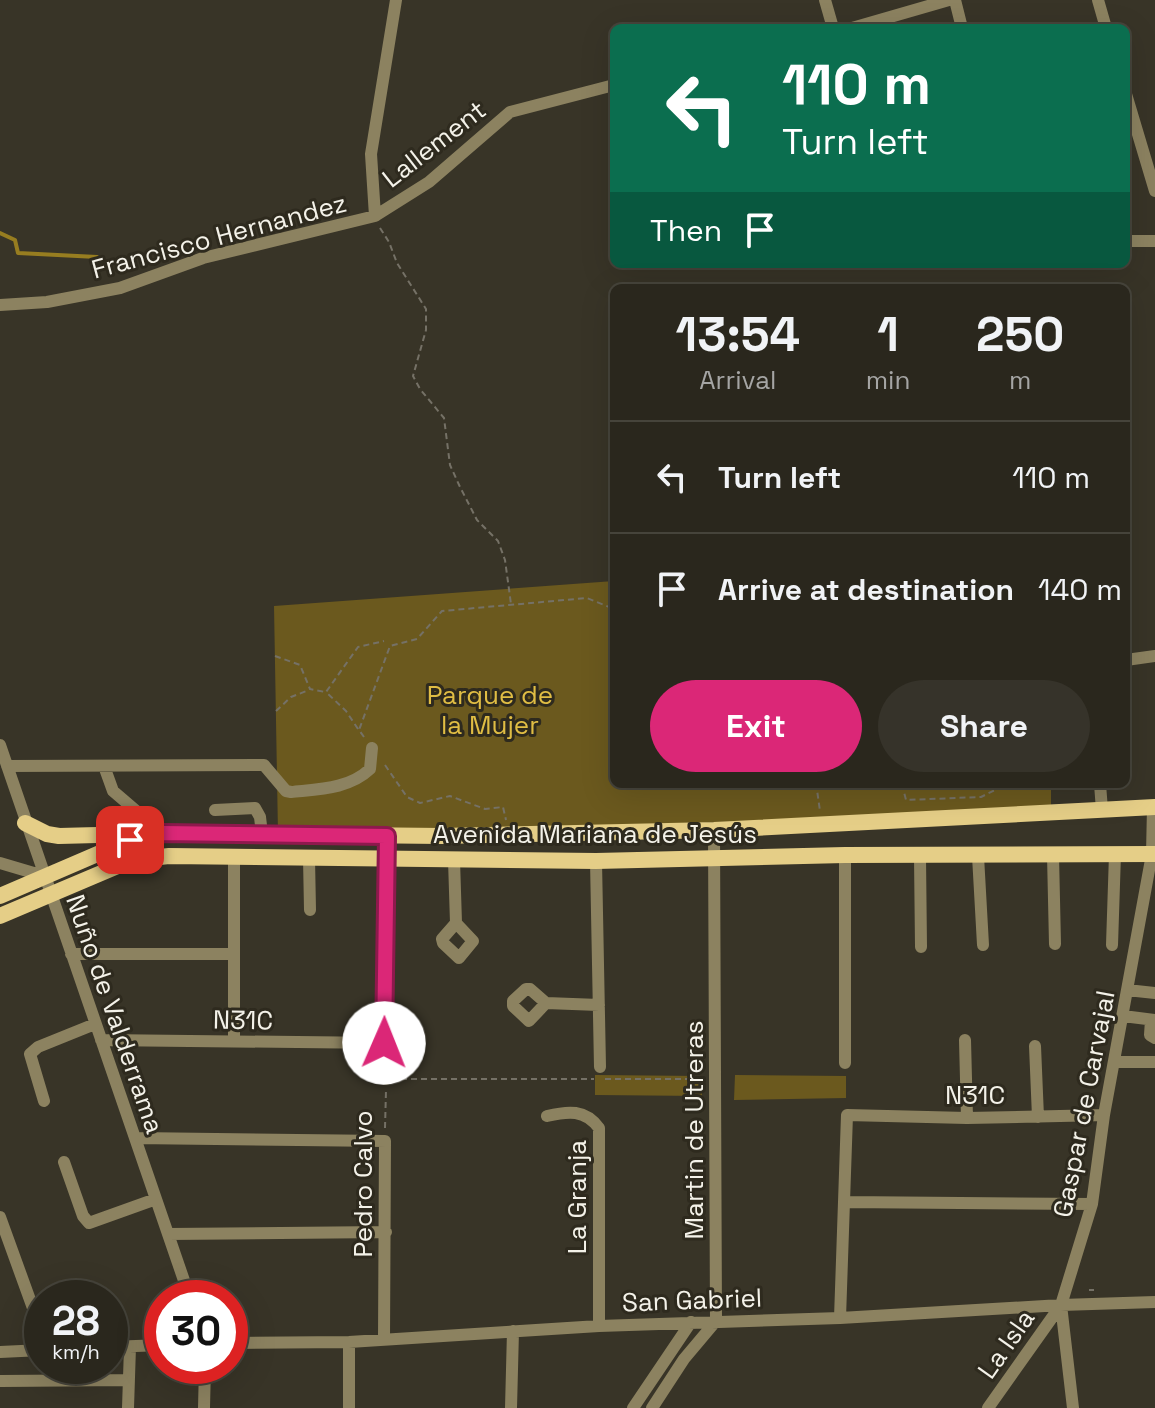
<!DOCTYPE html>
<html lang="en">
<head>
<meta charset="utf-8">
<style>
  :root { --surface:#2a271d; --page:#36332a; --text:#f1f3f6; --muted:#a5a5a4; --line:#46443b; --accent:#db2777 }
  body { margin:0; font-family:"Space Grotesk",sans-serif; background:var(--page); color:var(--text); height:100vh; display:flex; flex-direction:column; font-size:30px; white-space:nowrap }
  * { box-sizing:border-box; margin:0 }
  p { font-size:26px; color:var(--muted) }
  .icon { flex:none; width:44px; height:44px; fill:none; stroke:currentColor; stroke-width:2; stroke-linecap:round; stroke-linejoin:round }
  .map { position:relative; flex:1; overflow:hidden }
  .drawer { position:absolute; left:610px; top:284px; width:520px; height:504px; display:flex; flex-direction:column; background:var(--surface); border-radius:12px; box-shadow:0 8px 32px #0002,0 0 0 2px var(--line) }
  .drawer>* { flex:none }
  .top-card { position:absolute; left:610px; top:24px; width:520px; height:244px; border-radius:12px; box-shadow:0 8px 32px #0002,0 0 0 2px var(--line); background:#0b6e4f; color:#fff; overflow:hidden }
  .speed { position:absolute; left:24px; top:1280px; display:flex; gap:16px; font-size:40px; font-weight:700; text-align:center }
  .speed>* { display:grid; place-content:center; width:104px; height:104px; border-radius:50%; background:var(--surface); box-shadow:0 8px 32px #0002,0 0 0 2px var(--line); line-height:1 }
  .speed small { font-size:20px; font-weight:400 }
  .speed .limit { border:12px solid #d22; background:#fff; color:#111 }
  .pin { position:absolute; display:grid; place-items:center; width:68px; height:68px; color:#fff; margin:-34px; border-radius:16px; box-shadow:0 4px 12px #0006 }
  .me { position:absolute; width:88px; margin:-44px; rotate:1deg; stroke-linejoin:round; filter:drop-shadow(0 0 6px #0008) }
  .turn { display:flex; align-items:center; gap:28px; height:168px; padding:0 40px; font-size:36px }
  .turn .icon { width:104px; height:104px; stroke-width:2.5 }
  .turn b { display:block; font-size:56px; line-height:68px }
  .then { display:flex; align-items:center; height:76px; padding:0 40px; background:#0003; gap:16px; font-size:30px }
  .eta { display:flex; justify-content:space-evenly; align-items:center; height:136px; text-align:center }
  .eta b { font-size:48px; font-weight:700; line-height:56px }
  .cta { display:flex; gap:16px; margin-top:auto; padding:16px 40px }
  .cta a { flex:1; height:92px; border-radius:48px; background:var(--accent); color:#fff; font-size:32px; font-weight:700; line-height:92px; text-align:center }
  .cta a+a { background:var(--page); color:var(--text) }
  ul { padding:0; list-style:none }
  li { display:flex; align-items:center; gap:24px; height:112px; padding:0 40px; border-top:2px solid var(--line) }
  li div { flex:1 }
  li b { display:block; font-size:30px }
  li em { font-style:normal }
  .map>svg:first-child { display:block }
  .green { fill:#6b591e }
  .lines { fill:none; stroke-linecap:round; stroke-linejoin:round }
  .stream { stroke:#977d20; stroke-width:4 }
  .path { stroke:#757166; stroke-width:2; stroke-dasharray:6 4; stroke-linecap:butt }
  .minor { stroke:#8c8260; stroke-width:12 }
  .major { stroke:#e5ce87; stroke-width:16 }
  .route-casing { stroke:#8e194d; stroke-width:20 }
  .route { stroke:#db2777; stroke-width:14 }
  .labels { text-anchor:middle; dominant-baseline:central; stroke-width:6; stroke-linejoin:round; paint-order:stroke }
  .street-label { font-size:26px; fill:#f4f2e9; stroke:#2e2a1e }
  .park-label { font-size:26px; fill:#e0bd44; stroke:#2e2a1e }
</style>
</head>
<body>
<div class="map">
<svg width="1155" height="1408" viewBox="0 0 1155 1408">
  <rect width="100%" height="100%" fill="#383427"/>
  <path class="green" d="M614,581V784H1051V813L278,834L274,606Z
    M595,1075L702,1076V1096L595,1095Z
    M735,1075L846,1076V1098L734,1100Z"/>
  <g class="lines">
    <path class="stream" d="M0,233L15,240L18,253L97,257"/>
    <path class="path" d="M380,228L389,242L397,263L426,309V330L413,376L420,389L444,418L450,465L460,487L477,520L498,541L505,560L511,604
      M275,656L300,665L310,689L325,692
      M276,711L291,697L309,690
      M358,729L346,711L326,692L358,647L384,641
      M364,737L359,730L390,646L417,639L442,611L587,598L614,609
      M385,765L407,797L420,803L450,796L485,809L503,807L506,820
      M813,784L817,790L820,811
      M902,784L906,800L981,797L995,790V784
      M401,1079H594
      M605,1079H702
      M385,1128L386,1090
      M1089,1290H1094"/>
    <path class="minor" d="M825,0L833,28
      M955,0L962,28
      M1098,0L1106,28
      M852,28L949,0
      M1126,94L1155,191
      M375,216L429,182L510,112L614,85
      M1126,241H1155
      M0,305L47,302L120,288L203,258L375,216L371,154L396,0
      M1126,660L1155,656
      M0,745L190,1298
      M7,766L264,765L286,791L291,792C319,789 349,789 370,769L372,748
      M104,766L113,791L162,833
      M1100,784L1102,810
      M215,810L255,808L260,817L262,834
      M1053,855L1055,944
      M978,856L983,945
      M920,857L921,947
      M309,858L310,910
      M454,860L456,923L442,939L443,943L459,958L473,941L456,923
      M596,861L600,1067
      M0,863L44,876
      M1112,945L1115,854
      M71,954H234
      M1127,990L1155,993
      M546,1003L529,1021L513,1006V1001L526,989H530L546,1003L599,1005
      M1123,1016L1155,1020
      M1151,1020L1150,1035L1155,1038
      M101,1040L384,1043
      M965,1040L967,1118
      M234,1041V856
      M1035,1046L1038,1117
      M1115,1062H1155
      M845,1063V855
      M386,1079L387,836
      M44,1101L30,1054L38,1047L95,1024
      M547,1116C568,1111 585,1109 599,1128V1326
      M135,1138L385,1141L384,1340
      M64,1162L83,1216L89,1223L156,1199
      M845,1202L1092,1204
      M0,1217L42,1333
      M168,1234L386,1232
      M840,1318L847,1115L967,1118L1104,1115
      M349,1342V1408
      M230,1343L349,1342L599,1326L840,1318L1061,1305L1155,1302
      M110,1347L162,1345
      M0,1352L42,1350
      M0,1381L129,1380
      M128,1408L130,1347
      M204,1408L205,1366
      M511,1408L513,1331
      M633,1408L691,1322
      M652,1408L684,1359L716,1321L714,830
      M988,1408L1061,1305
      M1073,1408L1061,1305L1092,1204L1104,1115L1152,854L1153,807"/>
    <path class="major" d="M25,823L47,834L59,836L136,834
      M0,896L130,840L162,833L442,836L714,830L1155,807
      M0,916L132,860L169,856L596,861L845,855L1155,854"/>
  </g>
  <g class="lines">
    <defs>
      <path id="route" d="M130,840L162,833L387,836L384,1043"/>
    </defs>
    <use href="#route" class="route-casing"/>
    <use href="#route" class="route"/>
  </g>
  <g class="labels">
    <g class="street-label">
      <text transform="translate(434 144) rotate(-38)">Lallement</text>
      <text transform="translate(219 236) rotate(-15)">Francisco Hernandez</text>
      <text x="595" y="834">Avenida Mariana de Jesús</text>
      <text transform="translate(115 1014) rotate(71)">Nuño de Valderrama</text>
      <text transform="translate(243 1020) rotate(1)">N31C</text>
      <text x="975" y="1095">N31C</text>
      <text transform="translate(1084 1104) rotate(-79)">Gaspar de Carvajal</text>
      <text transform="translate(694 1130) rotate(-90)">Martin de Utreras</text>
      <text transform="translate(363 1184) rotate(-90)">Pedro Calvo</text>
      <text transform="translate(577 1197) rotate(-90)">La Granja</text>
      <text transform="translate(692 1300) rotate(-2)">San Gabriel</text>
      <text transform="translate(1006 1344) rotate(-55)">La Isla</text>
    </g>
    <g class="park-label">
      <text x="490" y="695">Parque de<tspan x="490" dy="30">la Mujer</tspan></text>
    </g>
  </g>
</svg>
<div class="speed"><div>28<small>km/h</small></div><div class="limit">30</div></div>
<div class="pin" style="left:130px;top:840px;background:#d93025"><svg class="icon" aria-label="arrive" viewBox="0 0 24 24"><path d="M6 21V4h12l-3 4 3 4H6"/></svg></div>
<svg class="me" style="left:384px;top:1043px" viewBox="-20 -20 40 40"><circle r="19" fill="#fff"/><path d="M0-13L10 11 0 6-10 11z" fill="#db2777"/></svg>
<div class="top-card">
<div class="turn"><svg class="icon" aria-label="left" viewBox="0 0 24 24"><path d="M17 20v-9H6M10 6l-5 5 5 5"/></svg><div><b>110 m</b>Turn left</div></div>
<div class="then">Then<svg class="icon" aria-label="arrive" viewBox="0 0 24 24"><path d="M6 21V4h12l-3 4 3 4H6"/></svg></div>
</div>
<section class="drawer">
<div class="eta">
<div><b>13:54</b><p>Arrival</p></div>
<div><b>1</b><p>min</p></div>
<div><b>250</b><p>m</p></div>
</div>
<ul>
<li><svg class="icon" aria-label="left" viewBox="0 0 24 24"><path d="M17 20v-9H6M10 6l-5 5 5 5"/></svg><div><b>Turn left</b></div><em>110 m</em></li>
<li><svg class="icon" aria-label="arrive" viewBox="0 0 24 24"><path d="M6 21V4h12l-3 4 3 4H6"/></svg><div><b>Arrive at destination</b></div><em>140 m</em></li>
</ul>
<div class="cta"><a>Exit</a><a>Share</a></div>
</section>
</div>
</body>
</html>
